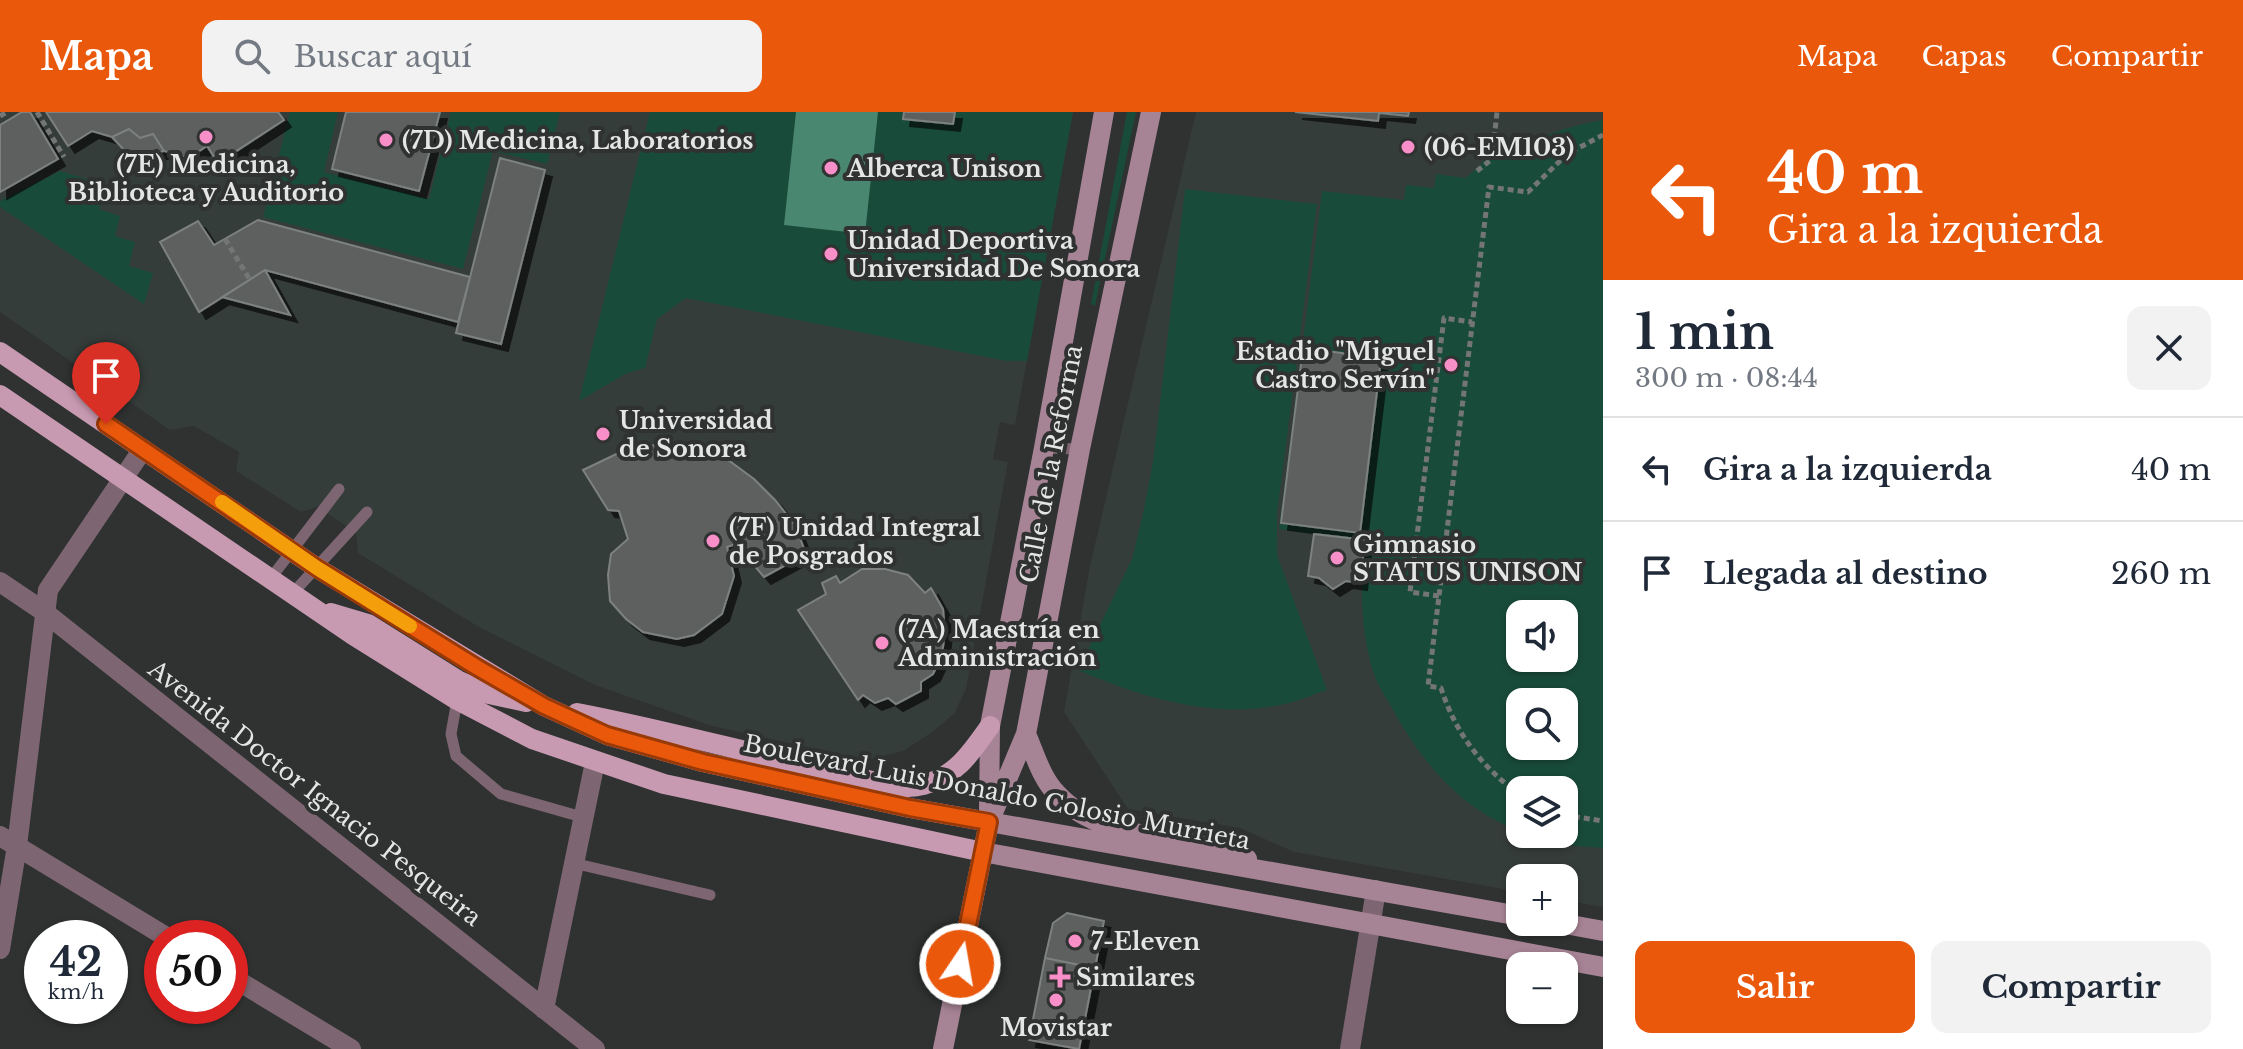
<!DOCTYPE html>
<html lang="es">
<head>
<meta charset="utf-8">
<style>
  :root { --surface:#fff; --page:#f2f2f3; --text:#1f2937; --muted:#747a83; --line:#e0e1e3; --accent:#ea580c }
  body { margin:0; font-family:"Libre Baskerville",serif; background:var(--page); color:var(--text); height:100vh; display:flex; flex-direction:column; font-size:30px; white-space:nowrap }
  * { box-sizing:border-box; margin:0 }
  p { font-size:26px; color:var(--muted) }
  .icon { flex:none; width:44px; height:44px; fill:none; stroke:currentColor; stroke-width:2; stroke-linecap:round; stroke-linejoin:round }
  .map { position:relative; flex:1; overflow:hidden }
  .drawer { display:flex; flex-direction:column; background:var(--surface); width:640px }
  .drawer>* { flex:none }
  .hud { background:#ea580c; color:#fff; overflow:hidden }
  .tools { position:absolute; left:1506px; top:488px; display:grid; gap:16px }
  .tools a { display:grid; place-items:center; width:72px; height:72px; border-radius:16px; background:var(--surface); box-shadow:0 2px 6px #0004; font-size:40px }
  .speed { position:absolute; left:24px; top:808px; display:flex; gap:16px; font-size:40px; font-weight:700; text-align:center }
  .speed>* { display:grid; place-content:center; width:104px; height:104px; border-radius:50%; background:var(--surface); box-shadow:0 2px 6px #0004; line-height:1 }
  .speed small { font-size:20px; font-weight:400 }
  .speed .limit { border:12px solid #d22; background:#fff; color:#111 }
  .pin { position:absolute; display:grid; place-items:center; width:68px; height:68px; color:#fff; margin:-82px -34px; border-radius:50% 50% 50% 0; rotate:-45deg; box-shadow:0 0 8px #0007 }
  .pin .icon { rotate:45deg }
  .me { position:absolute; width:88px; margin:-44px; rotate:12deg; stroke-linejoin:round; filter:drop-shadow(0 0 6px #0008) }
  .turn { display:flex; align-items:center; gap:28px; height:168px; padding:0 32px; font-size:36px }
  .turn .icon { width:104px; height:104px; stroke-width:2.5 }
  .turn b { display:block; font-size:56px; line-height:68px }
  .round { display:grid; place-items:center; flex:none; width:84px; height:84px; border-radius:16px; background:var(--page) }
  .head { display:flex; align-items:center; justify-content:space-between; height:136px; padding:0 32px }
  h1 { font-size:48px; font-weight:700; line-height:60px }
  .cta { display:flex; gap:16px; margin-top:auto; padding:16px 32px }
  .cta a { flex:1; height:92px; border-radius:16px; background:var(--accent); color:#fff; font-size:32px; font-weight:700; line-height:92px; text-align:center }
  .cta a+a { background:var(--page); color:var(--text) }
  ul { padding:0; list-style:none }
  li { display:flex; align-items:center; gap:24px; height:104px; padding:0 32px; border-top:2px solid var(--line) }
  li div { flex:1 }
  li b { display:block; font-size:30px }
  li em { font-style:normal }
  header { display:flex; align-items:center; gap:48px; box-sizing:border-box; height:112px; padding:0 40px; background:var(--accent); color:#fff }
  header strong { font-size:38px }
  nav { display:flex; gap:44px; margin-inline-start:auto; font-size:28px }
  .search { width:560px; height:72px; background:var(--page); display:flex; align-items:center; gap:20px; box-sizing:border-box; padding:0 28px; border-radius:16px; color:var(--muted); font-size:30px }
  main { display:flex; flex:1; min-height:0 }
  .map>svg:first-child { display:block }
  .built { fill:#353d3a; fill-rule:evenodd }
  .green { fill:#194b3a; fill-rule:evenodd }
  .water { fill:#4a8771 }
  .building { fill:#5d615f; stroke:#7d817f; stroke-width:2; filter:url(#shadow) }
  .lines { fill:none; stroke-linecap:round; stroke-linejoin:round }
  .path { stroke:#737675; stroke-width:5; stroke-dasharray:6 4; stroke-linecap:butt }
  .lane { stroke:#7d6671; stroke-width:11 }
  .street { stroke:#7d6671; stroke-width:20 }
  .secondary { stroke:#a78495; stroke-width:20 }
  .primary { stroke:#c89ab1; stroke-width:20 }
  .route-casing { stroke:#983908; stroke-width:20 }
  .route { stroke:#ea580c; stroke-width:14 }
  .slow { stroke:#f59e0b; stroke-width:14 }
  .poi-dot { fill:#f98fc8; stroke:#2f3231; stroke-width:3 }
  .labels { text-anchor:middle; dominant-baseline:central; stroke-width:8; stroke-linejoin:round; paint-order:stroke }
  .poi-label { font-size:24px; font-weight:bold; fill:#e4e6e5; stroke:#2f3231; text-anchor:start }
  .street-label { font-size:24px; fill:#e4e6e5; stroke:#2f3231 }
</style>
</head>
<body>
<header>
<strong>Mapa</strong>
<div class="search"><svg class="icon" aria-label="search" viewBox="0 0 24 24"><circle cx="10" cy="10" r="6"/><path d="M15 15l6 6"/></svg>Buscar aquí</div>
<nav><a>Mapa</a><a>Capas</a><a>Compartir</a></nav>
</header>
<main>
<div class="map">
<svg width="1603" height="937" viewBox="0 0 1603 937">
  <defs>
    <filter id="shadow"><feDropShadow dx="7" dy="7" stdDeviation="0" flood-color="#0009"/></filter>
  </defs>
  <rect width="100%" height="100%" fill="#2f3231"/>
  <path class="built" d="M0,0H1073L1015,313L1000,310L993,347L1008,350L966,577L954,602L931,621L903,639L866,648L712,614L595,573L479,515L358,441L356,420L317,395L301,400L236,359L239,340L194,314L170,318L0,200Z
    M1196,0H1603V795L1564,788V766H1520V780L1294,740L1240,716L1128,697L1064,600L1090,454ZM1520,502H1564V546H1520ZM1520,590H1564V634H1520ZM1520,678H1564V722H1520Z"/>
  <path class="green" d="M290,0H338L324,60L429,87L451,0H560L547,52L493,39L463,157L263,105Z
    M650,0H1073L1027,249H1007L686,186L657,207L645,256L627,261L579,289Z
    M1127,0H1136L1095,194L1091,192Z
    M1603,8V736L1575,734L1529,722H1564V678H1520V719C1462,698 1423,652 1394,600C1388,588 1378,575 1374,562C1360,520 1360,472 1365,429L1279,417L1322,79L1404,88L1406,73L1434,76L1436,62L1466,66L1488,45L1496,48C1531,27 1563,15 1603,8ZM1520,502H1564V546H1520ZM1520,590H1564V634H1520Z
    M60,59L106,73L99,97L120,104L115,124L135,130L129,154L153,161L144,192L0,95V89Z
    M1185,77L1317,92L1277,402V443L1327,578C1313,582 1299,589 1285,592C1214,608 1143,586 1078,558L1132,447L1143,402L1153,350Z"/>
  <path class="water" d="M796,0H878L865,122L784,113Z"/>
  <path class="building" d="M22,0H30L58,47L0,80V13Z
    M46,0H278L284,8L218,51L207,34L189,46L164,39L153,22L140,26L129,17L112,25L92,19L68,34Z
    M346,0H440L419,79L332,57Z
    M904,0H955L953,12L903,7Z
    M1295,0H1409L1408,4L1379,1L1378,9Z
    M129,17L140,26L153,22L164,39L143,45L124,38L112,25Z
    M500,46L545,58L501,232L456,221Z
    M258,108L470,165L458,210L265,158L199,200L160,130L198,109L214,133Z
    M265,158L290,203L222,185Z
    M1303,236L1381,246L1360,421L1281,411Z
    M656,333H691L724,345L754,367L775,388L795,413L806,442L764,465L736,432L727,435L734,464L722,502L694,523L677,527L643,520L626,507L610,489L608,463L611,442L628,427L619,399L608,398L583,358L631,335Z
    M1314,422L1365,428L1360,471L1346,469L1333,477L1319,466L1308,464Z
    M862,457H885L908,463L925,481L931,476L943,497L945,519L942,543L933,562L921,570V579L896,592L888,586L875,591L863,583L858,588L798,498L826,482L822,471L836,464L840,471Z
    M1067,801L1104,809L1095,856L1045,846L1053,811Z
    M1045,846L1095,856L1079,937L1029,928Z"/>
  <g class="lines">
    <path class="path" d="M37,0L64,45
      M0,4L7,0
      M1477,59L1492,47L1497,0
      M225,127L250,168
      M1439,484L1410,480L1444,206L1472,210
      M1520,683C1481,654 1456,622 1441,576L1428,574L1489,75L1528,80L1567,42L1603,23
      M1564,703L1603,709"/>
    <path class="lane" d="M1044,336L1080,337
      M271,466L339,377
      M292,482L367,400
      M457,588L451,622L456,644L501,682L582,705
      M573,751L710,783"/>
    <path class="street" d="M0,470L43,499L595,937
      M0,724L168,826
      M0,837L17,734L48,478L143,337
      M230,864L351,937
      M544,897L595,650
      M1350,937L1376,778"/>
    <path class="secondary" d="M1026,622C1035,642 1041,666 1057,682C1103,732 1187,721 1247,747
      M989,702L990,614L1044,336L1104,0
      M989,710L1520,804
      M983,740L1603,855
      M1554,810L1603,819
      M943,937L989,710L1026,622L1080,337L1151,0"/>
    <path class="primary" d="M0,240L317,456L544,594L607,623L703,650L910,696L989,710
      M0,283L353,523L457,588L532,627L664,672L983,740
      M331,501L368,512L459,569L489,582L526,590
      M577,601C667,618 755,643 845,662C868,667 901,680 923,673C956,664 971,641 990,614"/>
  </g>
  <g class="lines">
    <defs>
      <path id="route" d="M106,312L317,456L478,556L544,594L607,623L703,650L910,696L989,710L960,852"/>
    </defs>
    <use href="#route" class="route-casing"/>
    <use href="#route" class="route"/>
    <path class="slow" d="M222,390L317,456L410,514"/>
  </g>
  <g class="poi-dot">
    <circle cx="206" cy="25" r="8"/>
    <circle cx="386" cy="28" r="8"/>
    <circle cx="1408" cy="35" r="8"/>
    <circle cx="831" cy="56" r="8"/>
    <circle cx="831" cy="142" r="8"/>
    <circle cx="1451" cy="253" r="8"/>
    <circle cx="603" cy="322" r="8"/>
    <circle cx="713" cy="429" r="8"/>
    <circle cx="1337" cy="446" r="8"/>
    <circle cx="882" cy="531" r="8"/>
    <circle cx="1075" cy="829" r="8"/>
    <path d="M1056 853h8v8h8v8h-8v8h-8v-8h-8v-8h8z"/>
    <circle cx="1056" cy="888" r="8"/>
  </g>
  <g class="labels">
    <g class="poi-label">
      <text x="402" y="28">(7D) Medicina, Laboratorios</text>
      <text x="1424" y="35">(06-EM103)</text>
      <text x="206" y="52" text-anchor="middle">(7E) Medicina,<tspan x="206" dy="28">Biblioteca y Auditorio</tspan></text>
      <text x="847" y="56">Alberca Unison</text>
      <text x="847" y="128">Unidad Deportiva<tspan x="847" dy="28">Universidad De Sonora</tspan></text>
      <text x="1435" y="239" text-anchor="end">Estadio "Miguel<tspan x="1435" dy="28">Castro Servín"</tspan></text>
      <text x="619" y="308">Universidad<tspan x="619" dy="28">de Sonora</tspan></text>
      <text x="729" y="415">(7F) Unidad Integral<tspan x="729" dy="28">de Posgrados</tspan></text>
      <text x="1353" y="432">Gimnasio<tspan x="1353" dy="28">STATUS UNISON</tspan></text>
      <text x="898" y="517">(7A) Maestría en<tspan x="898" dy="28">Administración</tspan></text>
      <text x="1091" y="829">7-Eleven</text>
      <text x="1076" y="865">Similares</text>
      <text x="1056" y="915" text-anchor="middle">Movistar</text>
    </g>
    <g class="street-label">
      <text transform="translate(1051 352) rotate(-79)">Calle de la Reforma</text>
      <text transform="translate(997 680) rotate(11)">Boulevard Luis Donaldo Colosio Murrieta</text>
      <text transform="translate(315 681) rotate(38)">Avenida Doctor Ignacio Pesqueira</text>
    </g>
  </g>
</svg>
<div class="tools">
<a><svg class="icon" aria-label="sound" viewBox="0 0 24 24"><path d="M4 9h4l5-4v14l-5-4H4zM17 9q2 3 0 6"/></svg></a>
<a><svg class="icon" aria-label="search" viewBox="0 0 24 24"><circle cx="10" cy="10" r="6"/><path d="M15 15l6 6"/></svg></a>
<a><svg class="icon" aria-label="layers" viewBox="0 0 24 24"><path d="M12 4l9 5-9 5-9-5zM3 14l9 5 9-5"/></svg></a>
<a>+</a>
<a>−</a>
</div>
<div class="speed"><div>42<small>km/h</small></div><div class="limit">50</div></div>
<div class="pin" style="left:106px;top:312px;background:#d93025"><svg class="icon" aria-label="arrive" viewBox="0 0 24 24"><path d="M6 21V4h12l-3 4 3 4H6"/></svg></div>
<svg class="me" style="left:960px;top:852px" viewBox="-20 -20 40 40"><circle r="17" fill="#ea580c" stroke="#fff" stroke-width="3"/><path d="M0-11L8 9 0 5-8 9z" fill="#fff"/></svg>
</div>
<section class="drawer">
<div class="hud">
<div class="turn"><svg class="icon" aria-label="left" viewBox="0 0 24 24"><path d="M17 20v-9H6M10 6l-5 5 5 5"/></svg><div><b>40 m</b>Gira a la izquierda</div></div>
</div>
<div class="head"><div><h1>1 min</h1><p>300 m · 08:44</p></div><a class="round"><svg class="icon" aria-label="close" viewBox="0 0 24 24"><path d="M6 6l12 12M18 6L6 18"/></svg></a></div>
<ul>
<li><svg class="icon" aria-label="left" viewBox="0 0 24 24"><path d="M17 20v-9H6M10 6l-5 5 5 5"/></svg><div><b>Gira a la izquierda</b></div><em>40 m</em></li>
<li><svg class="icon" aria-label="arrive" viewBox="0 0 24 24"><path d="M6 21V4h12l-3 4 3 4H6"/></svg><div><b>Llegada al destino</b></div><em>260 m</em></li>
</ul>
<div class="cta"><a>Salir</a><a>Compartir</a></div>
</section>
</main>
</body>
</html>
